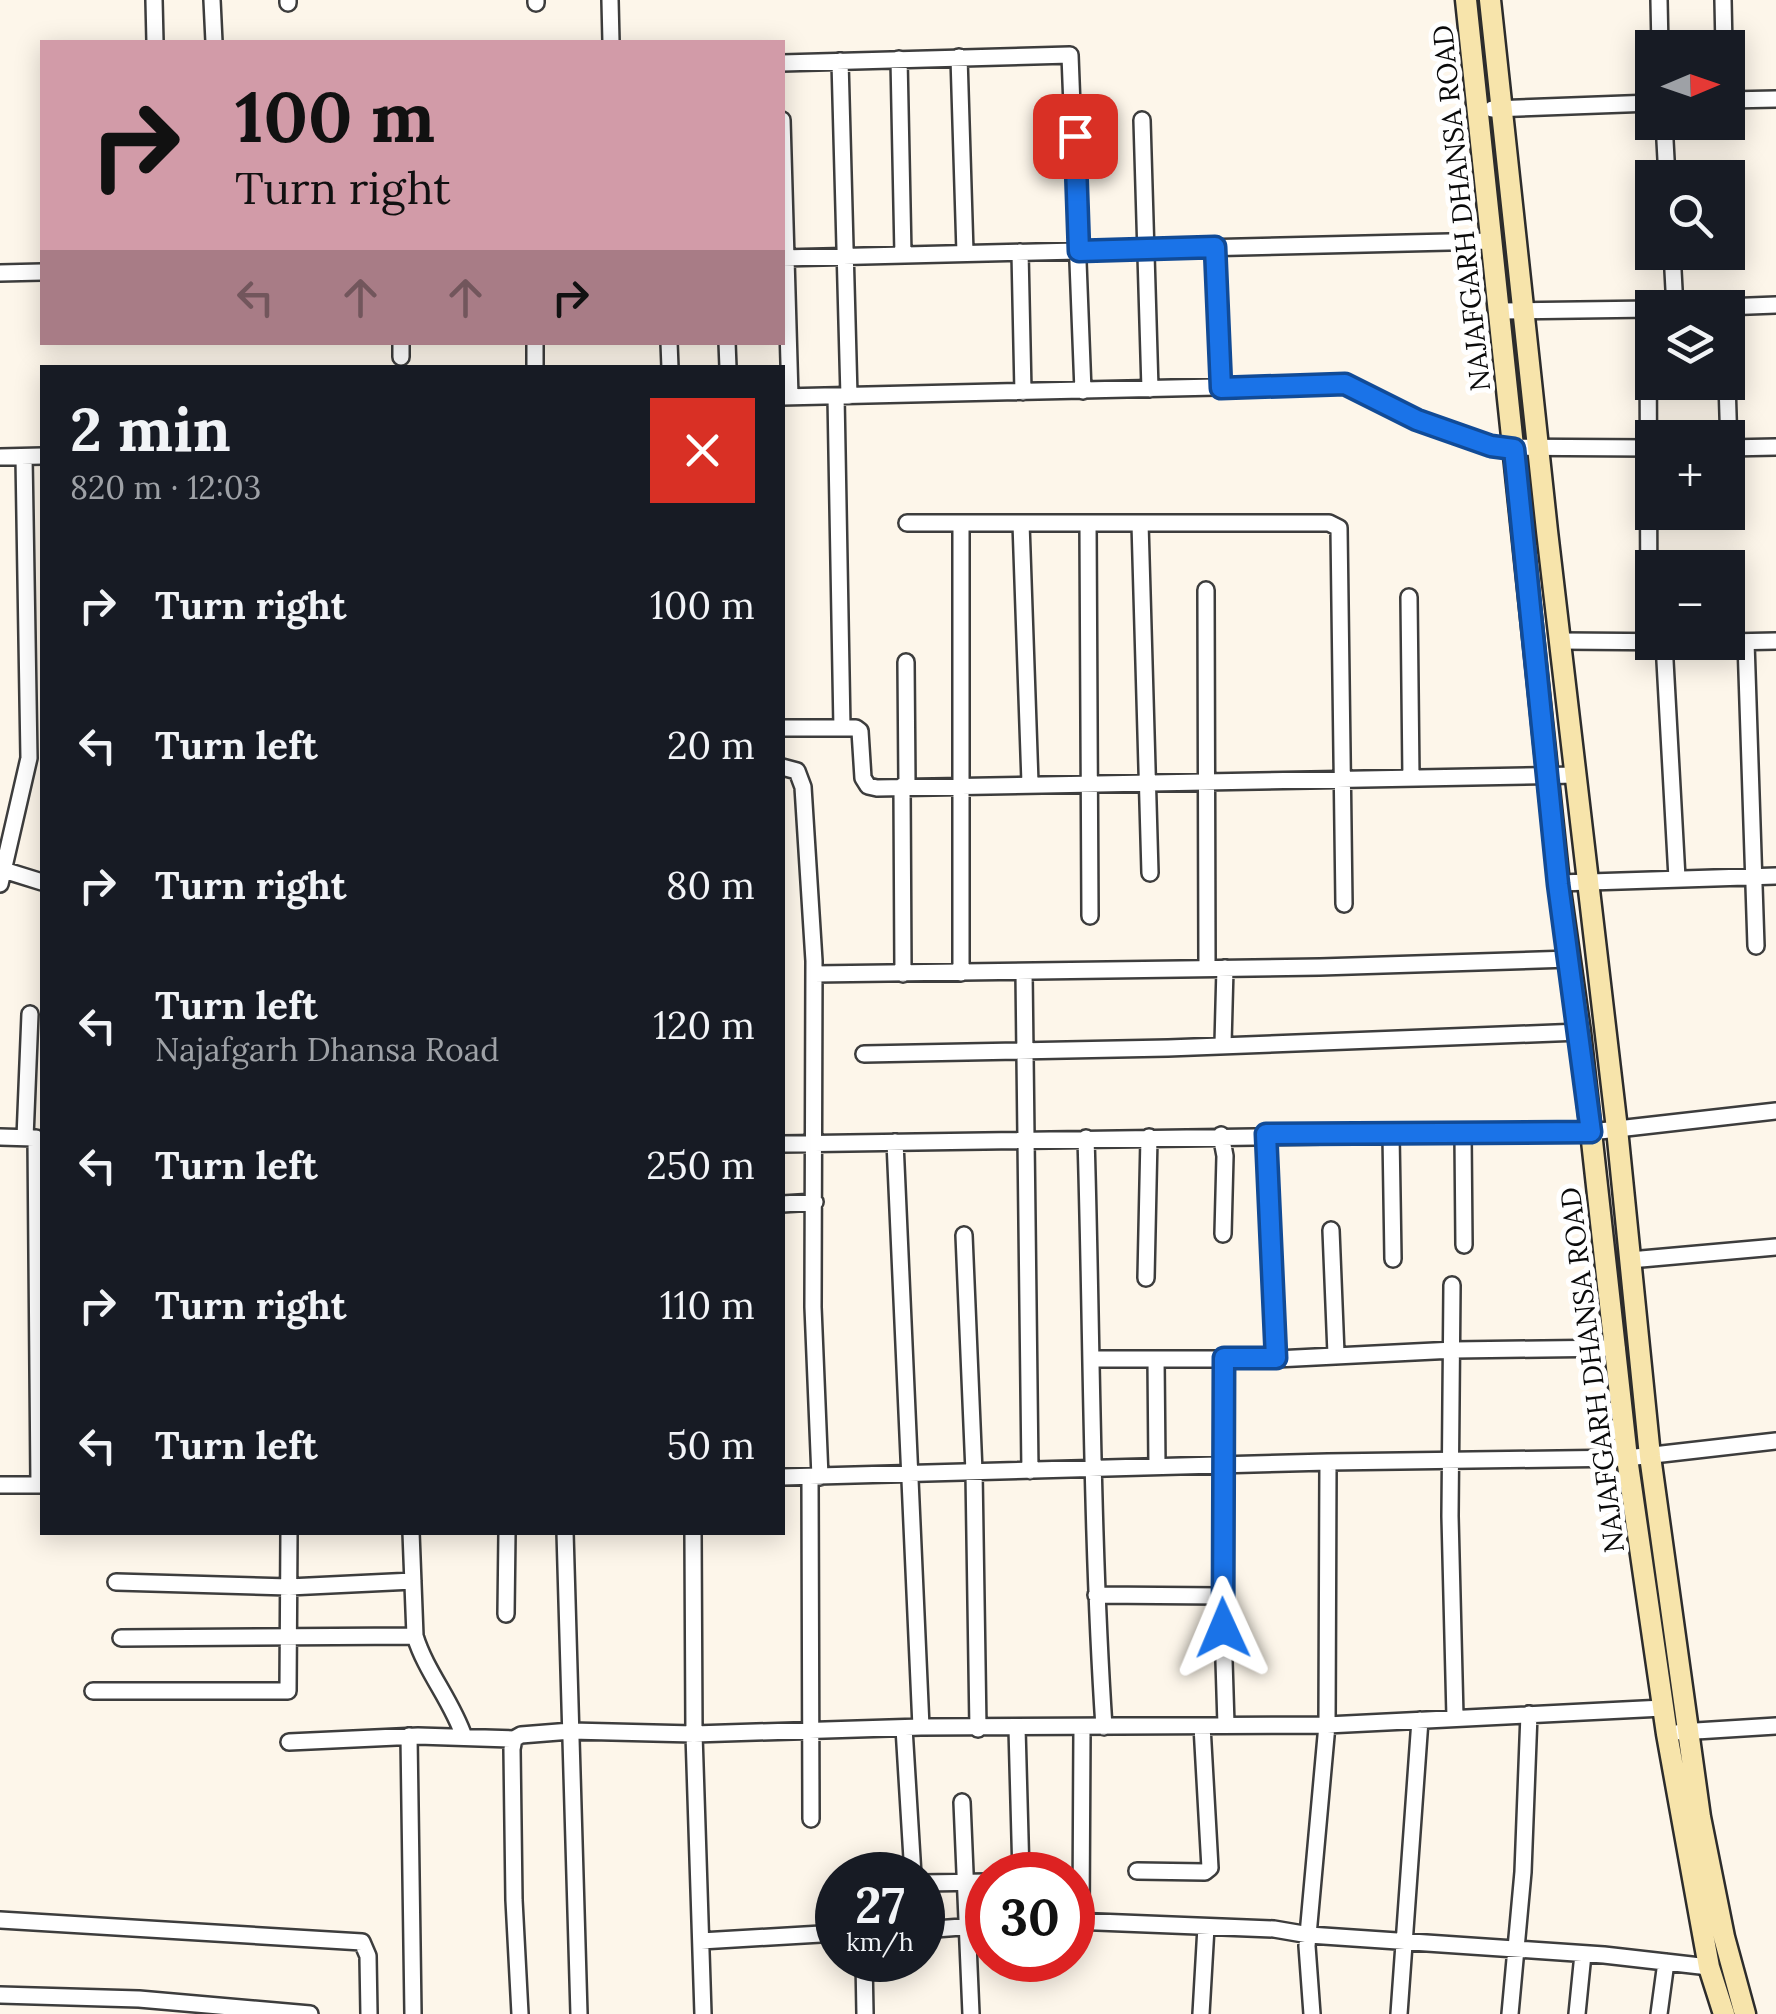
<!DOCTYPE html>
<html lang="en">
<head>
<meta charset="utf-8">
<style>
  :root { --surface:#171b24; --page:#242831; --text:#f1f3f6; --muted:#9ea1a6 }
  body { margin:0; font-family:Lora,serif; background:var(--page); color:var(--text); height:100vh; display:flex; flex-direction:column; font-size:38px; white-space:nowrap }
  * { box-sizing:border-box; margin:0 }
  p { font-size:32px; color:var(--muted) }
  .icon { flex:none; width:55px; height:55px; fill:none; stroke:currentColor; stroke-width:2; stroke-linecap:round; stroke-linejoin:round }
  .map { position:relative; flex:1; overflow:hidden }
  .details { position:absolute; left:40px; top:365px; width:745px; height:1170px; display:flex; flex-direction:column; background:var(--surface); border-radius:0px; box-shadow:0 5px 25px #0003 }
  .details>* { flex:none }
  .hud { position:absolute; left:40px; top:40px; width:745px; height:305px; border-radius:0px; box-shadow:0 5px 25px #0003; background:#d29ba8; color:#111; overflow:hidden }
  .needle { width:65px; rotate:88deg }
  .fabs { position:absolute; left:1635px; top:30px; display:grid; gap:20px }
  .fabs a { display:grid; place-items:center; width:110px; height:110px; border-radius:0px; background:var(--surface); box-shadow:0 5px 25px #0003; font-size:50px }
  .speed { position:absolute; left:815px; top:1852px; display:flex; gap:20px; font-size:50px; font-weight:700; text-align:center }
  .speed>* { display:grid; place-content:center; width:130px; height:130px; border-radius:50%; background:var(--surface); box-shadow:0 5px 25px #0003; line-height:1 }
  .speed small { font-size:25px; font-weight:400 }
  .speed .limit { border:15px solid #d22; background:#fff; color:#111 }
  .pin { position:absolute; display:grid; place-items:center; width:85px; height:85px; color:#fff; margin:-42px; border-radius:20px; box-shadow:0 5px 15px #0006 }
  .me { position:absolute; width:110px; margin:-55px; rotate:359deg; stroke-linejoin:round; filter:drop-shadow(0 0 8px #0008) }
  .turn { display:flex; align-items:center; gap:35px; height:210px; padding:0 30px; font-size:45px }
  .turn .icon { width:130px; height:130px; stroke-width:2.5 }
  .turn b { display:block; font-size:70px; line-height:85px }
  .lanes { display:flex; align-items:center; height:95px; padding:0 30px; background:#0003; justify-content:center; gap:50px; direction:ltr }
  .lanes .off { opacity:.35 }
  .round { display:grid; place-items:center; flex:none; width:105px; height:105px; border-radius:0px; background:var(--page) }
  .head { display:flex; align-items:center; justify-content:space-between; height:170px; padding:0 30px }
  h1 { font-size:60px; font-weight:800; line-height:75px }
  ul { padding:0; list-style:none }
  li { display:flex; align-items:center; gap:30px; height:140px; padding:0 30px }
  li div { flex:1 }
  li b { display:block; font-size:38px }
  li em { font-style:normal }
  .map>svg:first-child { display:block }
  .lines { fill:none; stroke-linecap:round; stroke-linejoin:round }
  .minor-casing { stroke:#3d3d3d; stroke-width:20 }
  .secondary-casing { stroke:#2c2c2c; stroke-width:25 }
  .minor { stroke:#fff; stroke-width:15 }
  .secondary { stroke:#f7e4ab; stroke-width:20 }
  .route-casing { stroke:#114b97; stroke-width:25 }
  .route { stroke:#1a73e8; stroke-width:18 }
  .labels { text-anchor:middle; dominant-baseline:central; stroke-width:10; stroke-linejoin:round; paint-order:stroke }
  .street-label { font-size:28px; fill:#0a0a0a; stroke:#fff }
</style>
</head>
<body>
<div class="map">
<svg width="1776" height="2014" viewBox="0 0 1776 2014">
  <rect width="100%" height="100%" fill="#fdf6ea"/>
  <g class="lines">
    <defs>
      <path id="minor" d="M154,0L155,42
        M212,0L214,42
        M288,0V3
        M536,0V3
        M610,0L611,42
        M1659,0L1660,48
        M1723,0L1724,48
        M959,57L965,253
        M899,59L903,255
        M840,61L849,396
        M782,63L1070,55L1083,391
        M1728,100L1776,99
        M1492,109L1652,103
        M782,120L790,397
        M1142,120L1150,389
        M1664,122L1667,178
        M1215,247L1221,387
        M1020,252L1023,392
        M1672,252L1675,308
        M782,258L1491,241
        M0,273L42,272
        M1698,308L1776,305
        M1648,309L1649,643
        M1499,311L1652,309
        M401,342V357
        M535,342V368
        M669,342L670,368
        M727,342L728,368
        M1727,382L1729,448
        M836,396L842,728
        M782,397L1345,384L1417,420L1491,447L1652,448
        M1728,448L1776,447
        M0,457L42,456
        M907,523H1329L1339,528L1344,904
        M1021,523L1030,783
        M1088,523L1090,916
        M1140,523L1150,873
        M1206,590L1207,968
        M1409,597L1411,778
        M1560,641L1691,642
        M1728,642L1776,641
        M1746,642L1756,946
        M1664,643L1677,878
        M906,662L907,785
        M782,728H856L860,731L863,778L868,786L877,788L1577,775
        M782,767L797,771L803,787L814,961L813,1307L820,1477
        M902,786L903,974
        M0,869L42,882
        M1559,883L1776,876
        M0,884L29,758L24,457
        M1024,972L1030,1471
        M961,973V523
        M814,974L1320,967L1570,959
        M1223,1044L1225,968
        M864,1054L1168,1048L1580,1032
        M1266,1134L1276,1359
        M1391,1134L1393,1259
        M1463,1134L1464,1245
        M1221,1135L1225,1156L1223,1234
        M0,1137L34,1138
        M25,1138L30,1014
        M36,1138L39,1485
        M1086,1138C1092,1335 1091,1531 1104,1727
        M895,1142L921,1727
        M782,1144L1591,1132L1776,1111
        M782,1204L815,1202
        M1331,1230L1336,1354
        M964,1235L974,1472L978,1729
        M1630,1260L1776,1247
        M1146,1278L1149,1137
        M1452,1285L1450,1516L1455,1717
        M1224,1358L1222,1596L1226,1725
        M1093,1359H1276L1454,1350L1617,1348
        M1156,1359L1157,1467
        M782,1477L1328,1462L1627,1458L1776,1441
        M810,1477L811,1819
        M0,1485H42
        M411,1532L415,1636C426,1672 452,1701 464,1737
        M565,1532L579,2014
        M693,1532L694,1734L703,2014
        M116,1582L289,1587L413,1581
        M1096,1595L1222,1596
        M506,1614L507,1532
        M121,1638L415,1636
        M93,1691H288L289,1532
        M904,1728L913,1875
        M1017,1728L1021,1875
        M1680,1732L1776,1726
        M409,1736L413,2014
        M289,1742L418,1736L514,1739
        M962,1802L971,2014
        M1137,1871L1205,1872L1210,1868L1202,1726
        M922,1883L988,1882
        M0,1920L362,1942L368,1956L369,2014
        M1072,1921L1274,1929L1309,1935L1604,1955L1709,1967
        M1081,1921L1082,1728
        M922,1930L988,1925
        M701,1941L838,1933
        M864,1960L865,2014
        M0,1995L139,1999L310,2014
        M520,2014L514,1900L512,1749L514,1739L521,1735L571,1731L694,1734L921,1727L1327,1725L1663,1708
        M1201,2014L1206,1927
        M1312,2014L1307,1946L1327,1725L1328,1462
        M1399,2014L1420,1720
        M1510,2014L1523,1872L1529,1714
        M1577,2014L1583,1954
        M1659,2014L1666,1962"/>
      <path id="secondary" d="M1466,0L1559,883L1580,1032L1627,1458L1667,1734L1709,1967L1724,2014
        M1490,0L1547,531L1617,1129L1650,1456L1700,1817L1724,1937L1745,2014"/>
    </defs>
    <use href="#minor" class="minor-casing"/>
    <use href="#secondary" class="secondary-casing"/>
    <use href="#minor" class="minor"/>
    <use href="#secondary" class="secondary"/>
  </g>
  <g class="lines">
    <defs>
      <path id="route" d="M1075,136L1079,251L1215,247L1221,388L1345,384L1417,420L1491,446L1514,449L1558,884L1591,1132L1266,1134L1276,1358H1224L1223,1628"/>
    </defs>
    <use href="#route" class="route-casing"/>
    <use href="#route" class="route"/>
  </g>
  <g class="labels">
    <g class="street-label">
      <text transform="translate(1461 208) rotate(-96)">NAJAFGARH DHANSA ROAD</text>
      <text transform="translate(1592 1370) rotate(-97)">NAJAFGARH DHANSA ROAD</text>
    </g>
  </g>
</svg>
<div class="fabs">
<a><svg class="needle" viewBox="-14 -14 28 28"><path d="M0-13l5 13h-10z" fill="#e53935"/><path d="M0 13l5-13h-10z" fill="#9ea1a6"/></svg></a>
<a><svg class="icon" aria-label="search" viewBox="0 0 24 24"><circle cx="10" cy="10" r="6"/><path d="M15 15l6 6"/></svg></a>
<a><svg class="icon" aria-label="layers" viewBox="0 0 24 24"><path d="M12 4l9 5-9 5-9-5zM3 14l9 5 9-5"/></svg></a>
<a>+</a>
<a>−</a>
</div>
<div class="speed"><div>27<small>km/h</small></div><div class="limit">30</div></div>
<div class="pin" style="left:1075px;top:136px;background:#d93025"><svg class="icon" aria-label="arrive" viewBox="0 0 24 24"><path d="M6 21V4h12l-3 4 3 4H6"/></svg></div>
<svg class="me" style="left:1223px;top:1628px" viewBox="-20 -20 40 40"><path d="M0-17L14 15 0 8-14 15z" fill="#1a73e8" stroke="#fff" stroke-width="4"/></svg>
<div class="hud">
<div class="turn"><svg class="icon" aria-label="right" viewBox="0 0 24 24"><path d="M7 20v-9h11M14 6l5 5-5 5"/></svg><div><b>100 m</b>Turn right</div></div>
<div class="lanes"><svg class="icon off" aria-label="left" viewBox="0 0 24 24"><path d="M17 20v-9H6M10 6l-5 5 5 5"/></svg><svg class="icon off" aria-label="ahead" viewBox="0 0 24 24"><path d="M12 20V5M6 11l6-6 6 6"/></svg><svg class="icon off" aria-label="ahead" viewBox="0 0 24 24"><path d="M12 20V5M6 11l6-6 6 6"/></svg><svg class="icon" aria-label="right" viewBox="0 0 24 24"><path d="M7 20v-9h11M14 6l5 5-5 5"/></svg></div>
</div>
<section class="details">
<div class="head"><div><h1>2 min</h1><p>820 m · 12:03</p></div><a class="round" style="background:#d93025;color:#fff"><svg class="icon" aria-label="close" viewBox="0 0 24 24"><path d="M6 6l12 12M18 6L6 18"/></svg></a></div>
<ul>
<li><svg class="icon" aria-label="right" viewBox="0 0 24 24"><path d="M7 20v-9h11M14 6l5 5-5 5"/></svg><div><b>Turn right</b></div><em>100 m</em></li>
<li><svg class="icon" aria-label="left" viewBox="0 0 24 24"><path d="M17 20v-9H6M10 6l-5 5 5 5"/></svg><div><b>Turn left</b></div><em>20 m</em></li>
<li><svg class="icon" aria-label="right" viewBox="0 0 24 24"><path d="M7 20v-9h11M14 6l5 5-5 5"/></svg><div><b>Turn right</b></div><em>80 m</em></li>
<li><svg class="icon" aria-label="left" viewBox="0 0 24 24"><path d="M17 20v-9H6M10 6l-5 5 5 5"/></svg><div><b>Turn left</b><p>Najafgarh Dhansa Road</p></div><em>120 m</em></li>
<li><svg class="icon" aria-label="left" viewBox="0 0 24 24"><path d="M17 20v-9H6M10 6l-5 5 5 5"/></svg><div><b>Turn left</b></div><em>250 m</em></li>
<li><svg class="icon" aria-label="right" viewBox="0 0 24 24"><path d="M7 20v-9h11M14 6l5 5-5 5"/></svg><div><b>Turn right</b></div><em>110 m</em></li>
<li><svg class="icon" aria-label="left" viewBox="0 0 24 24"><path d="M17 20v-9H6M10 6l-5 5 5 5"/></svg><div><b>Turn left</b></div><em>50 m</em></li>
</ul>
</section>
</div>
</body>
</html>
